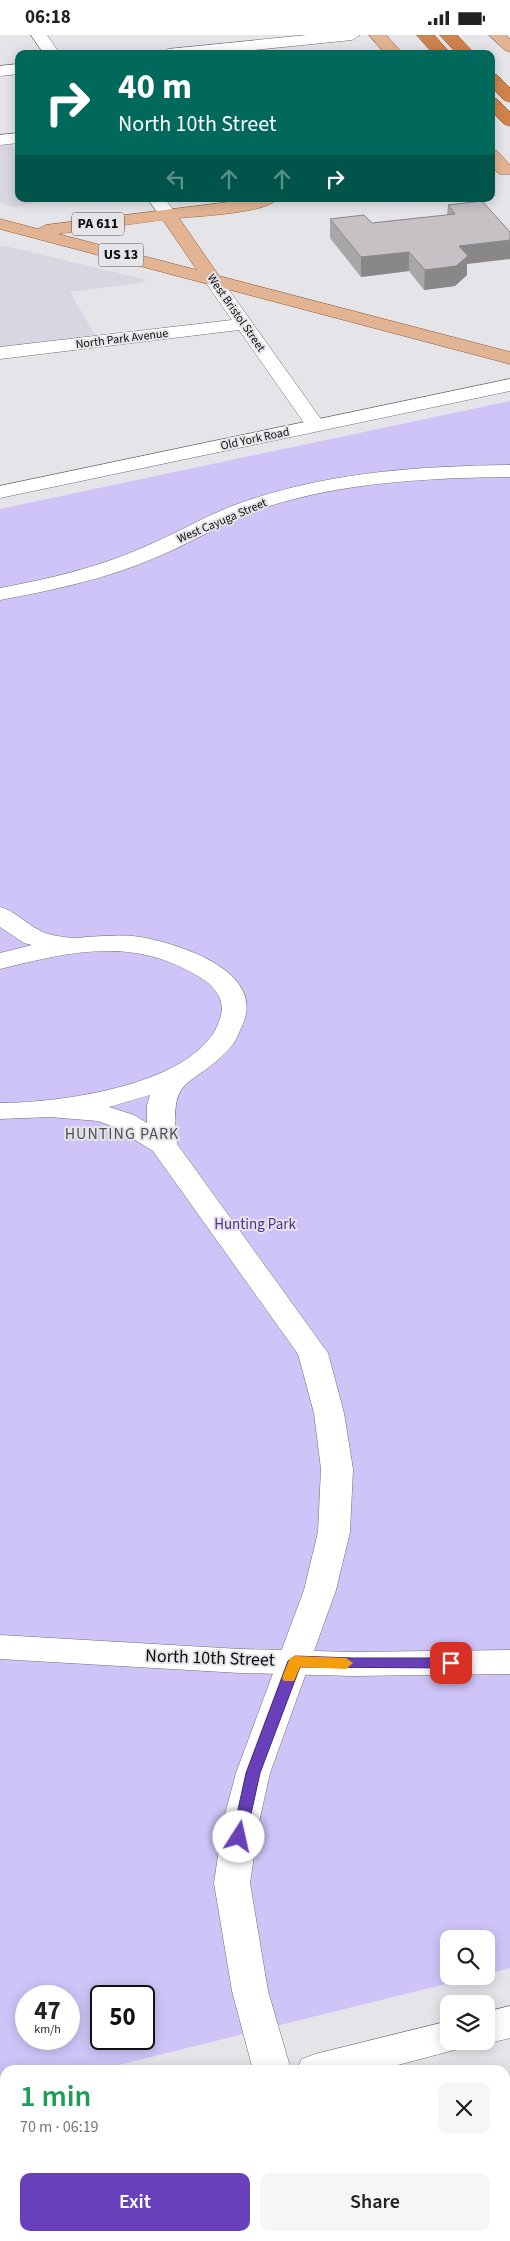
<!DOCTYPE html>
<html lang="en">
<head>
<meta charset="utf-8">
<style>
  :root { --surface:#fff; --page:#f6f6f6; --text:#222; --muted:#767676; --accent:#6840b9 }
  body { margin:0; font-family:"Source Sans 3",sans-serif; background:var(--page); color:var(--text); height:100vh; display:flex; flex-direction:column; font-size:19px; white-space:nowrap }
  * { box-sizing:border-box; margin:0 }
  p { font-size:16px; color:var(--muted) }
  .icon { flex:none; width:28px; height:28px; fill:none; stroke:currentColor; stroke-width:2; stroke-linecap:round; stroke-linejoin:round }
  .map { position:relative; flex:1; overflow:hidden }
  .details { position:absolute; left:0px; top:2030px; width:510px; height:176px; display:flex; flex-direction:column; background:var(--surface); border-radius:15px 15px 0 0; box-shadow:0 2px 12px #0003 }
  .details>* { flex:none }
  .hud { position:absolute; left:15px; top:15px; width:480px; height:152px; border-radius:10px; box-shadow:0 2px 12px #0003; background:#00695c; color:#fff; overflow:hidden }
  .controls { position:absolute; left:440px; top:1895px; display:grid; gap:10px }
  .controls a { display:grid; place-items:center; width:55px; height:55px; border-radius:10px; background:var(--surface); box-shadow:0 2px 12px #0003; font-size:25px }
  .speed { position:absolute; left:15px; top:1950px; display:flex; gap:10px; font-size:25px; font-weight:700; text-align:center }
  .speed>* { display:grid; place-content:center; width:65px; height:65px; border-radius:50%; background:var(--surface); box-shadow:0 2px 12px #0003; line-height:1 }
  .speed small { font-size:12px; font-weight:400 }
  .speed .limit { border:2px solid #111; border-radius:8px; background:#fff; color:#111 }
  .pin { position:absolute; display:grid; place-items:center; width:42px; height:42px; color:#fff; margin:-21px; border-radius:10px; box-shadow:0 2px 8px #0006 }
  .me { position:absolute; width:55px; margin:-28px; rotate:10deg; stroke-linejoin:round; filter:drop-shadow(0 0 4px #0008) }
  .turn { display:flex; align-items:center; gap:18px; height:105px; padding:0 20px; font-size:22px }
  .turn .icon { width:65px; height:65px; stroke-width:2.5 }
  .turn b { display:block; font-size:35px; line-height:42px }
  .lanes { display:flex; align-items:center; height:48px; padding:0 20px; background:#0003; justify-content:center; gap:25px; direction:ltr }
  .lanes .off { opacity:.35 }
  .round { display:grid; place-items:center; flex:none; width:52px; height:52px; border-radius:10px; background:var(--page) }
  .summary { display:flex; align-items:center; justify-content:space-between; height:85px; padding:0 20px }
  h1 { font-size:30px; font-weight:600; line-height:38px; color:#1e9e55 }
  .cta { display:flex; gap:10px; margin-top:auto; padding:10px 20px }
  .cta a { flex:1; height:58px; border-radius:10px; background:var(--accent); color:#fff; font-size:20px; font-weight:600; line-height:58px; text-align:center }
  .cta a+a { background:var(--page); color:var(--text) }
  .status { display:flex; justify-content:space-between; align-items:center; height:35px; padding:0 25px; background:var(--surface); direction:ltr }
  .status svg { height:14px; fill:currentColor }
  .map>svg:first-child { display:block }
  .built { fill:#d8d6e1 }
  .green { fill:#cfc4f8; fill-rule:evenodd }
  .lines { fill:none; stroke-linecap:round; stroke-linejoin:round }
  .street-casing { stroke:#6f6e72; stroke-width:1 }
  .secondary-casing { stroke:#6f6e72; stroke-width:1 }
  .primary-casing { stroke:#8c5936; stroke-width:1 }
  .highway-casing { stroke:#8c5936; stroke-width:1 }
  .street { fill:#fff; fill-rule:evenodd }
  .secondary { fill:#fff; fill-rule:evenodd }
  .primary { fill:#e3b493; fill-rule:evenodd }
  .highway { fill:#d0824b; fill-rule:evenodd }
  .wall { fill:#a9a6a9 }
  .shaded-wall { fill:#8a8789 }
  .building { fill:#c5c1c4; stroke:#8a8789 }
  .route { fill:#6840b9; stroke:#442a78 }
  .slow { fill:#f59e0b }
  .labels { text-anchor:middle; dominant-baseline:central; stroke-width:4; stroke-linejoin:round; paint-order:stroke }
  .far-street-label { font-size:12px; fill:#0e0e0f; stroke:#e5e4e8 }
  .shield { fill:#e5e4e8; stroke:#4e4e50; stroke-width:1 }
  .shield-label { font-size:14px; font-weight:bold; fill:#0e0e0f }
  .park-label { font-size:15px; fill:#502d90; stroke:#e5e4e8 }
  .neighbourhood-label { font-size:16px; letter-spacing:1px; fill:#4f4e51; stroke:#e5e4e8 }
  .near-street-label { font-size:18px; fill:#0e0e0f; stroke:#e5e4e8 }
</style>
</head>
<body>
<div class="status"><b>06:18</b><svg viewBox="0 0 49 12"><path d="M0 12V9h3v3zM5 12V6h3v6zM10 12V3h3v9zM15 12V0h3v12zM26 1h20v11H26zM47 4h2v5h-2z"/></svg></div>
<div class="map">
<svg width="510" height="2206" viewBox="0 0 510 2206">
  <rect width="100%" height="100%" fill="#e5e4e8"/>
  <path class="built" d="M12,110L19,121V164H47L49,166L12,172L0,168V111Z
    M6,211L147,245L140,248L70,257L95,300L0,312V212Z"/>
  <path class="green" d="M510,366V1933L486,1939V1904H449V1941H478L98,2035H5V2058L0,2059V474ZM26,1961H69V2004H26ZM101,1961H144V2004H101Z"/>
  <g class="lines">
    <defs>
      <path id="street" d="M31,0H47L60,19H44Z
        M307,0H360L352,5L215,19H160L168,14Z
        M19,29V39L0,41V31Z
        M19,98V108L0,110V100Z
        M148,164H165L177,180L174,184H162Z
        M213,240L219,241L323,387L326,391L323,395H309L239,295L0,324V312L232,285L204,245L207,241Z
        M510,430V442C427,443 343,447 263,473C226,486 193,507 157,522C107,544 53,555 0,565V553C48,544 96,533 142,513C178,498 211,477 249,465C333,437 421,431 510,430Z
        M0,1600L240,1614L353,1617L510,1615V1639L353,1641L240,1638L0,1624Z"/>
      <path id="secondary" d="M510,344V356L0,463V451Z
        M0,872C15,876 25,888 39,895C46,900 63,902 72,903C76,904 82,902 87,902C104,901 122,899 140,902C180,909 270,937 241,993C238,1000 235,1008 230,1013C189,1057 169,1036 177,1109L328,1318L344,1378L353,1434L350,1497L336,1555L270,1738L259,1787L250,1848L268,1956L291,2035H253L232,1956L214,1848L223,1787L236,1738L304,1555L318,1497L321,1434L314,1378L298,1319L153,1116L114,1092L98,1086L50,1082L0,1084V1068C58,1068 205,1050 221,980C225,964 214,951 201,943C135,901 72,916 0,934V918L32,910L24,908L0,892ZM150,1060L147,1070V1088L134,1080L109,1072Z
        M510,1971V2003L486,2009L479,2006H486V1977Z
        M449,1986V2006H466L462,2013L379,2035H296L302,2024L315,2019Z
        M5,2098V2132L0,2133V2099Z
        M308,2201H348L349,2206H309Z"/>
      <path id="primary" d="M369,0H386L403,19H386Z
        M489,0H506L510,4V17L505,15Z
        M491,115L497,116L510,130V139H499L491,130Z
        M252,164H277C267,178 198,181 179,183L219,241L510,317V329L0,194V184L38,194L46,190ZM163,185L197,235L58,199Z"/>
      <path id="highway" d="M417,0H434L451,19H434Z
        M440,0H457L475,19H458Z
        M491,38L497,40L510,53V67L504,65L491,52Z
        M491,62L497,64L510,77V91L504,89L491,76Z"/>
    </defs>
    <use href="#street" class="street-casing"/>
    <use href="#secondary" class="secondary-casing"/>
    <use href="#primary" class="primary-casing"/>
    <use href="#highway" class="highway-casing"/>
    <use href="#street" class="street"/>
    <use href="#secondary" class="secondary"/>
    <use href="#primary" class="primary"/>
    <use href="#highway" class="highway"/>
  </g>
  <path class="wall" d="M482,166L467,229V240L455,251L424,255L409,236L361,242L330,203V184L372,188L447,180L448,170Z"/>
  <path class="shaded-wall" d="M510,205V224L467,229V240L455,251L424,255L425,235L459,211Z
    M409,217V236L361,242V222Z"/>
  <path class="building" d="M482,166L510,197V205L459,211L468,221L456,231L425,235L409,217L361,222L330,184L364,180L372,188L455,179L448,170Z"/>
  <path class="route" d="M295,1621L353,1623H451L458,1628L451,1633L300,1632L260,1738L246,1802L244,1806H234L232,1802L246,1738L288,1626Z"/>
  <path class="slow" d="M295,1621L346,1623L353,1628L346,1634L300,1632L294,1646H284L282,1643L290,1623Z"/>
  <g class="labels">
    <g class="far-street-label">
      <text transform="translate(236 278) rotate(55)">West Bristol Street</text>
      <text transform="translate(122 304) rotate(-7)">North Park Avenue</text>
      <text transform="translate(255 404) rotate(-12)">Old York Road</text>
      <text transform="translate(222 486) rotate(-23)">West Cayuga Street</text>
    </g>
    <g class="shield">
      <rect x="72" y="177.5" width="52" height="23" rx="4"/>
      <rect x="98.5" y="208.5" width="45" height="23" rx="4"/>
    </g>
    <g class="shield-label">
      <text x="98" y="189">PA 611</text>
      <text x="121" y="220">US 13</text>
    </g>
    <g class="park-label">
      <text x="255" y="1189">Hunting Park</text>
    </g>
    <g class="neighbourhood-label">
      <text x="122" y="1099">HUNTING PARK</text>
    </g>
    <g class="near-street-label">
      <text transform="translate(210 1623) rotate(2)">North 10th Street</text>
    </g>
  </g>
</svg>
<div class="controls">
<a><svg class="icon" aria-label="search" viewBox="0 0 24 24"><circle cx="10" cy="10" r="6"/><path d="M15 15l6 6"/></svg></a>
<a><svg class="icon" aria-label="layers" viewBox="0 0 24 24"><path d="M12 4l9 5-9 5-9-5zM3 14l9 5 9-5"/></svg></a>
</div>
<div class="speed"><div>47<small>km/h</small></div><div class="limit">50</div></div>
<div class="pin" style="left:451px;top:1628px;background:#d93025"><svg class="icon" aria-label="arrive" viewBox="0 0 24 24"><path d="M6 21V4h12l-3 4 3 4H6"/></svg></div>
<svg class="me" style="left:239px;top:1802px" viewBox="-20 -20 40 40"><circle r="19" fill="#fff"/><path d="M0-13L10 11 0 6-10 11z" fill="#6840b9"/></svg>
<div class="hud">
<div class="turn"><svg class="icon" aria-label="right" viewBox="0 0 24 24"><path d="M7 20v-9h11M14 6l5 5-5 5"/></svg><div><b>40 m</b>North 10th Street</div></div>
<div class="lanes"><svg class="icon off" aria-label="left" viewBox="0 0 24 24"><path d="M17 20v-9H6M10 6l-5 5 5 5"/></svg><svg class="icon off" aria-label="ahead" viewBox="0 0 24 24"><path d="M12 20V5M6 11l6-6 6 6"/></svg><svg class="icon off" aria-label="ahead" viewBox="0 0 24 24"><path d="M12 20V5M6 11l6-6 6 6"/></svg><svg class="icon" aria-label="right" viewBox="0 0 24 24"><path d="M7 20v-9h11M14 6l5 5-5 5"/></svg></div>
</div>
<section class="details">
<div class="summary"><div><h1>1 min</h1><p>70 m · 06:19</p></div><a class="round"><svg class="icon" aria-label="close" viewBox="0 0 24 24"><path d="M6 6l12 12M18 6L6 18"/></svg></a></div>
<div class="cta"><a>Exit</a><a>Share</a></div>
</section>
</div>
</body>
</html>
